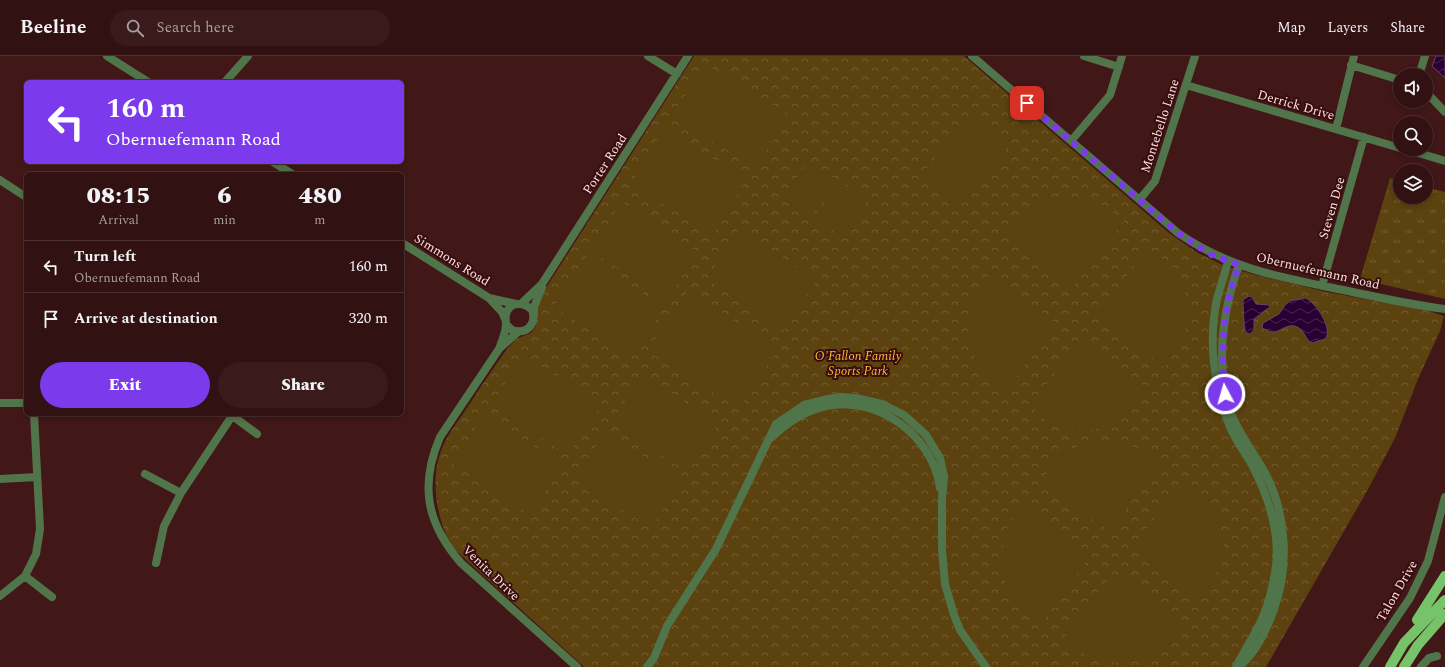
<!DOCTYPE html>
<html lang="en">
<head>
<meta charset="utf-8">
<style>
  :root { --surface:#321112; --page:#3a1a1b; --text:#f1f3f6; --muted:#a89d9f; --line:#4d3132; --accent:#7c3aed }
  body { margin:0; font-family:Spectral,serif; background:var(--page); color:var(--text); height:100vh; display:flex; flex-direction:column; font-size:15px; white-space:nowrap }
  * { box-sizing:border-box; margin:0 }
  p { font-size:13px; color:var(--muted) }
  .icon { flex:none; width:22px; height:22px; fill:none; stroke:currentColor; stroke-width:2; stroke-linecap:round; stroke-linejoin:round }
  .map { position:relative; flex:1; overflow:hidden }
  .sheet { position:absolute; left:24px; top:116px; width:380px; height:244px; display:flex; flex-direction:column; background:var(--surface); border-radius:6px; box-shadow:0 2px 6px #0003,0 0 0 1px var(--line) }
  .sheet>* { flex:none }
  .guide { position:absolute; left:24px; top:24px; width:380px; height:84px; border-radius:6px; box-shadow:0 2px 6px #0003,0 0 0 1px var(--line); background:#7c3aed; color:#fff; overflow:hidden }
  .buttons { position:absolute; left:1393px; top:12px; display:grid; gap:8px }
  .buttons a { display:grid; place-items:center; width:40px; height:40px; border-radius:50%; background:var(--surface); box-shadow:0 2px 6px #0003,0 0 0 1px var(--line); font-size:20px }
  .pin { position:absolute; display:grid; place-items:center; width:34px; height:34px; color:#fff; margin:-17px; border-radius:8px; box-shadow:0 2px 6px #0006 }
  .me { position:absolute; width:44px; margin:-22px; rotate:354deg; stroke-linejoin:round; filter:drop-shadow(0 0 3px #0008) }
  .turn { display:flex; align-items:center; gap:14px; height:84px; padding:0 16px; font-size:18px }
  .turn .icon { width:52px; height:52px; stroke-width:2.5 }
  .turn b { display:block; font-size:28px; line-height:34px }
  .eta { display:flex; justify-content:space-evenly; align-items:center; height:68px; text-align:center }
  .eta b { font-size:24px; font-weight:800; line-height:28px }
  .action { display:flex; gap:8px; margin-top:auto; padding:8px 16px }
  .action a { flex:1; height:46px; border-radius:24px; background:var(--accent); color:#fff; font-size:16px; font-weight:800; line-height:46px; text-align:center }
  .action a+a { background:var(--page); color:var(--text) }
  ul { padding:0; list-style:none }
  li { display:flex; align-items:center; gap:12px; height:52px; padding:0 16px; border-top:1px solid var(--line) }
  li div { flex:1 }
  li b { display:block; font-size:15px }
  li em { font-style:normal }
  header { display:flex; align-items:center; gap:24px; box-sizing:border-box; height:56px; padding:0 20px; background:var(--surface); border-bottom:1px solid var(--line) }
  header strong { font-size:19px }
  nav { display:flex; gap:22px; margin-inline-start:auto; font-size:14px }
  .search { width:280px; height:36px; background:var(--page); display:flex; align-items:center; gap:10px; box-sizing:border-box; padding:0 14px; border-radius:22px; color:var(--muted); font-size:15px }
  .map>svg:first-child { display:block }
  .grass { fill:url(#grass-tufts) }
  .park { fill:url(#park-crowns) }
  .garden { fill:#5b420f }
  .water { fill:url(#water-waves); stroke:#6a4366 }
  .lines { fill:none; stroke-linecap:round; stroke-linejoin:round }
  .minor { stroke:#51754b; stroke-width:8 }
  .major { stroke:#77c36a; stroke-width:10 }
  .route { stroke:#7c3aed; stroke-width:7; stroke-dasharray:0 12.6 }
  .labels { text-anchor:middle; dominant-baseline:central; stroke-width:4; stroke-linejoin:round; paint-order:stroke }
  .street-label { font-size:13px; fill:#fee0de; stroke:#370d0f }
  .park-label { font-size:13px; font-style:italic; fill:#fbb92d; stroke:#370d0f }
</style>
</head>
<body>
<header>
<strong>Beeline</strong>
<div class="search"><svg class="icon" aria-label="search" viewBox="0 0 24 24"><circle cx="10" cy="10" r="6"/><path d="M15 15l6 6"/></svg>Search here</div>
<nav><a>Map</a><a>Layers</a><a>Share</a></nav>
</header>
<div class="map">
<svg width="1445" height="611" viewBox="0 0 1445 611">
  <defs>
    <pattern id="grass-tufts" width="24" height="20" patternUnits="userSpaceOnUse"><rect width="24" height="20" fill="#5b420f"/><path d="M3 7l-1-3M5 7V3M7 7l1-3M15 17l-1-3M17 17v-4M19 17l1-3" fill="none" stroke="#745d32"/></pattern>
    <pattern id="park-crowns" width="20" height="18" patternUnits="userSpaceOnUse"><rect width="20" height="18" fill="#5b420f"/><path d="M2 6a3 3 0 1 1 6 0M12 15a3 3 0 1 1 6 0" fill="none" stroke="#745d32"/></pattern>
    <pattern id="water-waves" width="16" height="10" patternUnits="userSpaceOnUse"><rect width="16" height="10" fill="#2a0032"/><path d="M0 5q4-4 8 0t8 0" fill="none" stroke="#4a254f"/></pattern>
  </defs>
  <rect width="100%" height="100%" fill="#421718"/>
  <path class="grass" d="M1390,122L1400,125V141H1426V131L1445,136V243L1360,223Z"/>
  <path class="park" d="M694,0H964L1169,177L1198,197L1225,210L1256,219L1327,236L1429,255L1444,260L1440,275L1418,323L1395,382L1367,435L1266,611H584L450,489C435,455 428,416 447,382C453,371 462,360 469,349C481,330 494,311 507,293L516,283L531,277L536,270L537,251L542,238Z"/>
  <path class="garden" d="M706,8L790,60L755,111L671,60Z
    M971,56L1011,87L959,152L920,121Z
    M664,74L747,123L713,179L631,128Z
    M808,105L836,123L811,161L783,142Z
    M840,126L868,144L841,180L814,162Z
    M1055,142C1086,143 1100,143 1124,165L1072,232L1005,181L1028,153Z
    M622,146L698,196L667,244L591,194Z
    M739,173L817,224L784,274L707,224Z
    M1147,192L1170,208L1184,229L1189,257L1181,288L1165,311L1098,260Z
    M586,201L664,251L631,301L554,251Z
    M990,217L1056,267L1006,335L980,313L967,284L969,250Z
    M688,235L778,293L739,353L648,295Z
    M1080,286L1148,333L1129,358L1104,372L1077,375L1050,368L1030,349Z
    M524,299L601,350L568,399L491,349Z
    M642,318L719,368L688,416L612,366Z
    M485,358L562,409L530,459L453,408Z
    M606,375L682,425L651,472L575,422Z
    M1114,385L1140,393L1159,409L1110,475L1041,426L1058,401L1083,388Z
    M1181,425L1205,441L1218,462L1224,490L1214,524L1200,543L1133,492Z
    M1025,447L1091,498L1042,567L1024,555L1007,532L1000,502L1008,470Z
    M1114,516L1183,565L1166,590L1140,605L1106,607L1078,595L1064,582Z"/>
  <path class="water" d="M1436,0H1445V22L1432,10Z
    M1249,240L1252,241L1256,248L1269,249L1270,251L1254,263V274L1250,278L1246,277C1244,275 1243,249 1243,244Z
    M1305,242C1316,246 1334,274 1325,283L1312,287C1304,283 1306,274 1295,270C1285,268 1280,277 1271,276C1268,275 1265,273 1262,272L1263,267L1279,258L1285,249L1290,245Z"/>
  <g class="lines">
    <path class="minor" d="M107,0L148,26
      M648,0L677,18
      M972,0L1178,177C1230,213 1283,222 1343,234C1377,241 1411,249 1445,253
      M1084,0L1119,11
      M1351,9L1400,24
      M1419,19L1425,0
      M225,26L248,0
      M1186,29L1400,92
      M1426,36L1445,56
      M1336,73L1354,0
      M1071,85L1110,39L1122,0
      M1405,93L1445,105
      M273,106L292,118
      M0,124L26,141
      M1140,143L1155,125L1195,0
      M402,187L489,242L516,248
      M1228,205C1225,218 1220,231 1217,243C1208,286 1214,331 1230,371C1236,386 1246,397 1253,411C1269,442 1280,475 1276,510C1273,531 1268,552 1258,571C1251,585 1243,597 1236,611
      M1322,230L1364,81
      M489,242L502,256L505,263
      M521,248L542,228L688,0
      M534,259V251L542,231
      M506,268L512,274C527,279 537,268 532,254C524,246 510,245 506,258C505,262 506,264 506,268C506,276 502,285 499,293L440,381C419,430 427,468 461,507L577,611
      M501,291L518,276
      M0,347H26
      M230,358L257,378
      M771,382C786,367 805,355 826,350C878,339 933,380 940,432
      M145,418L181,437
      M0,423L37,421
      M156,507L164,470L181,437L232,360
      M25,520L52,541
      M0,540L25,520L36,498L40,473L34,358
      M647,611L654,602L667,570L716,493L776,368L804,349L828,343L841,341L856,342L882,348L904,359L926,379L940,402L944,421L942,442V494L945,528L954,559L960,574L986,611
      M1238,611C1255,599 1266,575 1273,556C1290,511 1287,457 1264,415C1249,389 1231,367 1225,337C1218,295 1224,249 1239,209
      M1363,611L1410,542L1428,505L1445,441
      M1421,611L1429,602L1437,600"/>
    <path class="major" d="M1417,564L1445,520
      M1390,611L1404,587L1445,544
      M1404,611L1418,589L1445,558"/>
  </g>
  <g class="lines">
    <path class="route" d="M1027,47L1178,177L1210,198L1239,209C1223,251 1220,294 1225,338"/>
  </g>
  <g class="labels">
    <g class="street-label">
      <text transform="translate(1296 49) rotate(16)">Derrick Drive</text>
      <text transform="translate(1160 70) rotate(-72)">Montebello Lane</text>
      <text transform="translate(605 108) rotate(-57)">Porter Road</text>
      <text transform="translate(1332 152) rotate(-74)">Steven Dee</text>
      <text transform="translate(452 204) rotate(32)">Simmons Road</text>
      <text transform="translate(1318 215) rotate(13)">Obernuefemann Road</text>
      <text transform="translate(491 517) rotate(44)">Venita Drive</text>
      <text transform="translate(1397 535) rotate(-60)">Talon Drive</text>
    </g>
    <g class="park-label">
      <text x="858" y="300">O'Fallon Family<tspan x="858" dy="15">Sports Park</tspan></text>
    </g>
  </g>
</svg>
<div class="buttons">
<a><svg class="icon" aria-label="sound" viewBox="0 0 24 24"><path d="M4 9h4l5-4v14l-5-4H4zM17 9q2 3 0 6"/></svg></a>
<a><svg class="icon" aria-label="search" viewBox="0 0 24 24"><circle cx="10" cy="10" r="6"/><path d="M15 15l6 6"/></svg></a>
<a><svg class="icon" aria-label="layers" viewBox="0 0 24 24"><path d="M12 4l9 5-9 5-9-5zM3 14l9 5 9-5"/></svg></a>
</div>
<div class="pin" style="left:1027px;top:47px;background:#d93025"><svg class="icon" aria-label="arrive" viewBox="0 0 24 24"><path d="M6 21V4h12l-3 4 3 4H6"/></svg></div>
<svg class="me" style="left:1225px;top:338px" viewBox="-20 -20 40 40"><circle r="17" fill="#7c3aed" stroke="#fff" stroke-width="3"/><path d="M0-11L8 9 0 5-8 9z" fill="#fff"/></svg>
<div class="guide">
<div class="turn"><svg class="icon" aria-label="left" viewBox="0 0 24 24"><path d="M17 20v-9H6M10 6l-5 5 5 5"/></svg><div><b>160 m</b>Obernuefemann Road</div></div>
</div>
<section class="sheet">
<div class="eta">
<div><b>08:15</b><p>Arrival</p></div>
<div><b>6</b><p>min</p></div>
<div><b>480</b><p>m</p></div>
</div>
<ul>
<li><svg class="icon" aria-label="left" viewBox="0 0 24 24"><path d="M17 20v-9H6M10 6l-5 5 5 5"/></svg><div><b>Turn left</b><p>Obernuefemann Road</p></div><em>160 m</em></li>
<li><svg class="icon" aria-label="arrive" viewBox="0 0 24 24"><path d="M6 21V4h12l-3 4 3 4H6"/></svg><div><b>Arrive at destination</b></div><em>320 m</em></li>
</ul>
<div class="action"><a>Exit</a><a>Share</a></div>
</section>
</div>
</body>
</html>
